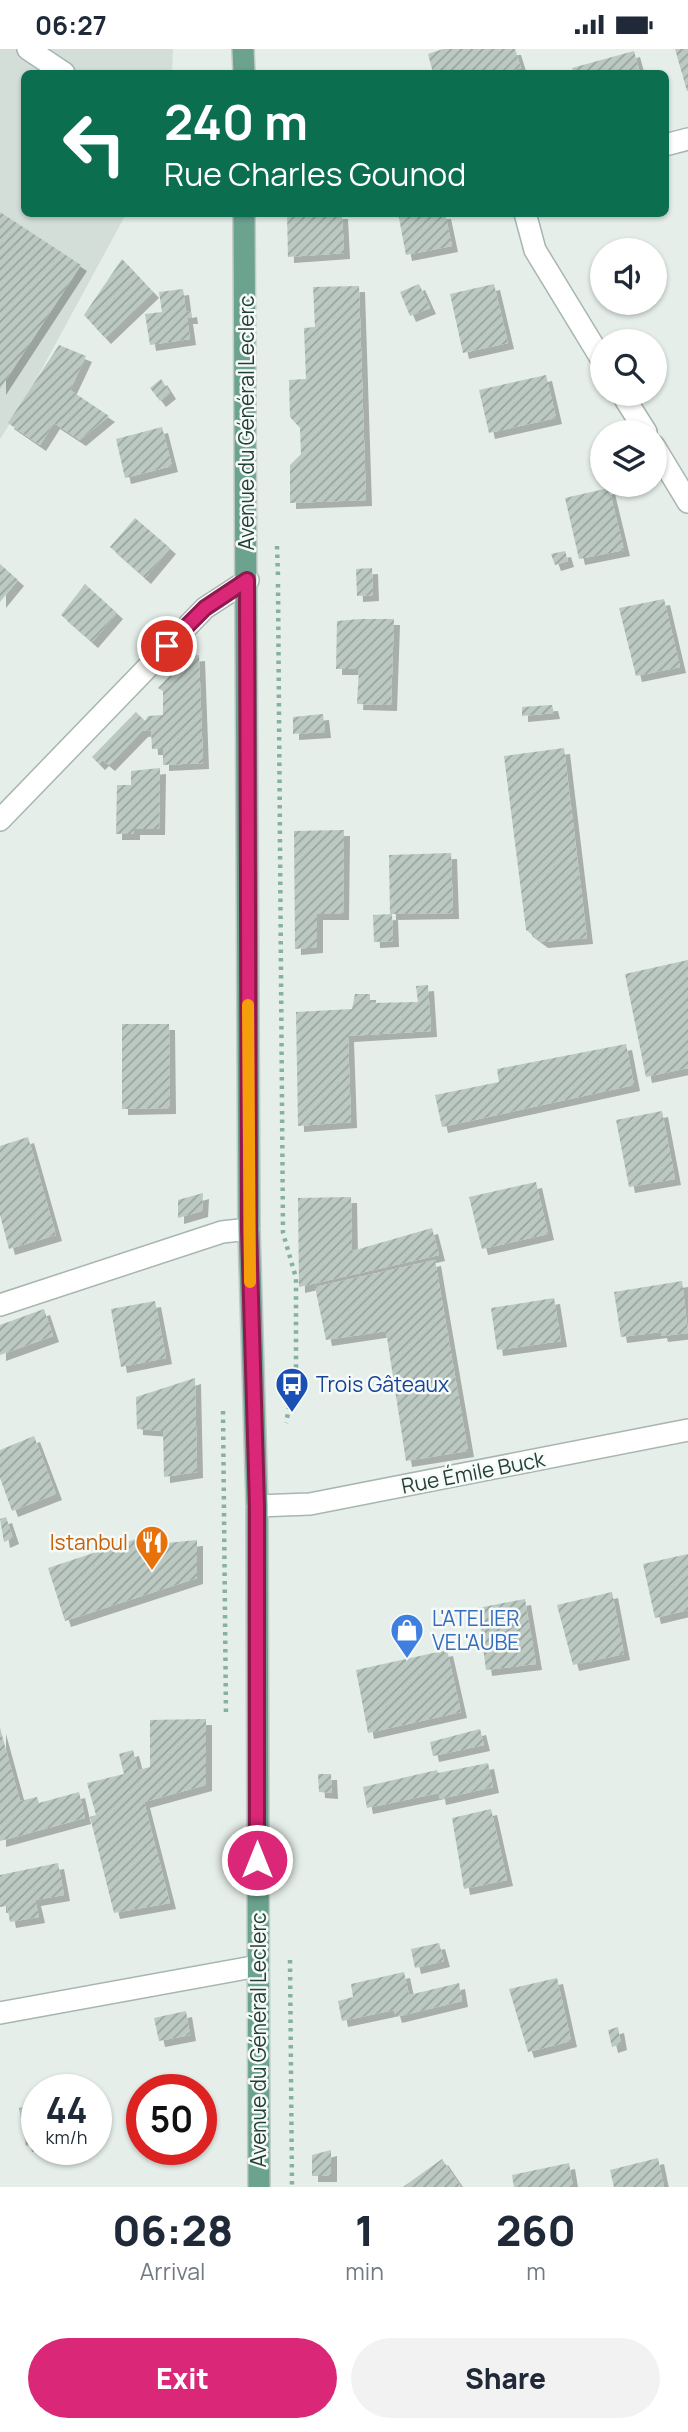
<!DOCTYPE html>
<html lang="en">
<head>
<meta charset="utf-8">
<style>
  :root { --surface:#fff; --page:#f2f2f3; --text:#1f2937; --muted:#747a83; --accent:#db2777 }
  body { margin:0; font-family:Manrope,sans-serif; background:var(--page); color:var(--text); height:100vh; display:flex; flex-direction:column; font-size:26px; white-space:nowrap }
  * { box-sizing:border-box; margin:0 }
  p { font-size:23px; color:var(--muted) }
  .icon { flex:none; width:38px; height:38px; fill:none; stroke:currentColor; stroke-width:2; stroke-linecap:round; stroke-linejoin:round }
  .map { position:relative; height:2138px; overflow:hidden }
  .panel { display:flex; flex-direction:column; background:var(--surface); flex:1 }
  .panel>* { flex:none }
  .hud { position:absolute; left:21px; top:21px; width:648px; height:147px; border-radius:10px; box-shadow:0 2px 5px #0004; background:#0b6e4f; color:#fff; overflow:hidden }
  .fabs { position:absolute; left:590px; top:189px; display:grid; gap:14px }
  .fabs a { display:grid; place-items:center; width:77px; height:77px; border-radius:50%; background:var(--surface); box-shadow:0 2px 5px #0004; font-size:35px }
  .speed { position:absolute; left:21px; top:2025px; display:flex; gap:14px; font-size:35px; font-weight:700; text-align:center }
  .speed>* { display:grid; place-content:center; width:91px; height:91px; border-radius:50%; background:var(--surface); box-shadow:0 2px 5px #0004; line-height:1 }
  .speed small { font-size:18px; font-weight:400 }
  .speed .limit { border:10px solid #d22; background:#fff; color:#111 }
  .pin { position:absolute; display:grid; place-items:center; width:60px; height:60px; color:#fff; margin:-30px; border:4px solid #fff; border-radius:50%; box-shadow:0 2px 7px #0007 }
  .me { position:absolute; width:77px; margin:-38px; rotate:0deg; stroke-linejoin:round; filter:drop-shadow(0 0 5px #0008) }
  .turn { display:flex; align-items:center; gap:24px; height:147px; padding:0 28px; font-size:32px }
  .turn .icon { width:91px; height:91px; stroke-width:2.5 }
  .turn b { display:block; font-size:49px; line-height:60px }
  .eta { display:flex; justify-content:space-evenly; align-items:center; height:119px; text-align:center }
  .eta b { font-size:42px; font-weight:800; line-height:49px }
  .primary-button { display:flex; gap:14px; margin-top:auto; padding:14px 28px }
  .primary-button a { flex:1; height:80px; border-radius:42px; background:var(--accent); color:#fff; font-size:28px; font-weight:800; line-height:80px; text-align:center }
  .primary-button a+a { background:var(--page); color:var(--text) }
  .status { display:flex; justify-content:space-between; align-items:center; height:49px; padding:0 35px; background:var(--surface); direction:ltr }
  .status svg { height:19px; fill:currentColor }
  .map>svg:first-child { display:block }
  .built { fill:#d3ded8 }
  .building { fill:url(#building-hatch); filter:url(#shadow) }
  .lines { fill:none; stroke-linecap:round; stroke-linejoin:round }
  .minor-casing { stroke:#a7b6b0; stroke-width:24 }
  .major-casing { stroke:#c2cac7; stroke-width:24 }
  .path { stroke:#86b1a0; stroke-width:4.5; stroke-dasharray:3.5 5; stroke-linecap:butt }
  .minor { stroke:#fff; stroke-width:21 }
  .major { stroke:#6ba38f; stroke-width:21 }
  .route-casing { stroke:#8e194d; stroke-width:18 }
  .route { stroke:#db2777; stroke-width:12 }
  .slow { stroke:#f59e0b; stroke-width:12 }
  .labels { text-anchor:middle; dominant-baseline:central; stroke-width:5; stroke-linejoin:round; paint-order:stroke }
  .street-label { font-size:21px; fill:#244036; stroke:#f6faf8 }
  .transit-label { font-size:21px; fill:#164399; stroke:#f6faf8; text-anchor:start }
  .food-label { font-size:21px; fill:#c56008; stroke:#f6faf8; text-anchor:end }
  .shop-label { font-size:21px; fill:#366cbe; stroke:#f6faf8; text-anchor:start }
</style>
</head>
<body>
<div class="status"><b>06:27</b><svg viewBox="0 0 49 12"><path d="M0 12V9h3v3zM5 12V6h3v6zM10 12V3h3v9zM15 12V0h3v12zM26 1h20v11H26zM47 4h2v5h-2z"/></svg></div>
<div class="map">
<svg width="688" height="2138" viewBox="0 0 688 2138">
  <defs>
    <pattern id="building-hatch" width="6" height="6" patternUnits="userSpaceOnUse" patternTransform="scale(1.75)"><rect width="6" height="6" fill="#bbc9c2"/><path d="M-1 1l2-2M0 6l6-6M5 7l2-2" fill="none" stroke="#98a59e"/></pattern>
    <filter id="shadow"><feDropShadow dx="6" dy="6" stdDeviation="0" flood-color="#0004"/></filter>
  </defs>
  <rect width="100%" height="100%" fill="#e5eee9"/>
  <path class="built" d="M0,0H173L172,24H24V164L126,165L25,351L0,390Z"/>
  <path class="building" d="M443,0H515L521,19L501,24H433L428,5Z
    M675,0H688V42H687Z
    M634,2L640,24H574L572,19Z
    M0,163L81,216L0,340Z
    M287,164H342L344,204L288,208Z
    M398,164H445L452,197L406,206Z
    M122,210L153,243L105,289L84,266Z
    M419,235L430,259L410,267L400,243Z
    M494,235L508,294L463,304L450,245Z
    M359,237L366,451L290,454V416L301,405L300,379L290,368L289,331L306,330L304,279L315,278L313,238Z
    M183,240L186,263L191,262L192,269H187L190,290L150,296L145,265L162,263L159,243Z
    M59,296L86,307L70,341L109,367L80,391L54,374L40,396L8,374Z
    M546,326L556,369L489,384L479,341Z
    M161,330L170,344L160,352L150,339Z
    M162,378L172,417L125,429L116,390Z
    M609,439L624,501L579,510L565,449Z
    M135,469L170,499L145,529L110,498Z
    M565,502L568,512L555,516L551,505Z
    M0,515L18,531L0,553Z
    M372,519L373,546L357,547L356,520Z
    M85,535L117,564L92,593L61,566Z
    M664,550L680,618L636,627L619,559Z
    M360,570H394L391,656L357,655L359,620H336L337,572Z
    M199,606L203,714L163,716V700H152L151,681L142,682L109,716L103,711L99,715L92,708L136,663L145,672L148,667L163,666V642L158,639L189,607Z
    M552,656L554,664L522,667V658Z
    M323,665L325,683L293,685V668Z
    M564,699L587,889L542,893L526,881L504,707Z
    M160,719L159,780H134V785H116L117,736H131V722Z
    M344,781L343,865H317V898L295,900L294,782Z
    M451,804L453,864L390,865L389,806Z
    M392,865L393,892L374,893L373,866Z
    M688,911V1019L646,1028L625,925Z
    M428,936L431,982L348,987L351,1073L298,1077L296,963L352,960L355,945H370V954L418,953L416,937Z
    M122,975H169L170,1059L122,1060Z
    M626,995L634,1036L442,1078L435,1046L499,1033L497,1020Z
    M662,1062L675,1130L629,1138L616,1071Z
    M28,1088L56,1186L9,1200L0,1166V1097Z
    M536,1133L548,1185L482,1200L469,1148Z
    M203,1144L202,1162L178,1169V1151Z
    M351,1148L352,1202L432,1179L439,1206L299,1238L298,1149Z
    M435,1211L468,1402L406,1412L386,1282L326,1291L315,1238Z
    M682,1232L688,1284L662,1287L661,1283L621,1288L614,1243Z
    M554,1249L561,1292L497,1301L491,1259Z
    M155,1252L166,1309L121,1318L111,1260Z
    M44,1260L53,1287L0,1306V1276Z
    M195,1329L197,1423L164,1428L163,1382L137,1380L136,1348Z
    M34,1387L56,1445L12,1462L0,1429V1401Z
    M6,1468L13,1489L4,1493L0,1470Z
    M142,1488L146,1501L167,1494L197,1491V1529L65,1572L48,1519Z
    M688,1505V1561L655,1569L643,1515Z
    M612,1543L624,1605L573,1616L557,1556Z
    M525,1550L536,1615L486,1621L478,1559Z
    M447,1601L461,1663L368,1684L356,1621Z
    M206,1670V1736L144,1753L170,1854L114,1864L90,1768L96,1766L87,1734L124,1725L119,1705L133,1701L138,1721L150,1718V1671Z
    M0,1679L20,1752L37,1748L39,1754L79,1743L85,1769L0,1792Z
    M480,1680L484,1696L433,1707L430,1693Z
    M488,1714L493,1738L440,1750L439,1744L367,1759L363,1738L437,1721L438,1724Z
    M318,1725H331L332,1744L319,1743Z
    M491,1760L507,1831L464,1840L452,1769Z
    M58,1814L64,1846L35,1851L39,1868L10,1873L7,1857L0,1858V1826Z
    M439,1894L444,1912L415,1919L411,1900Z
    M404,1923L409,1946L459,1934L462,1952L396,1968L394,1961L342,1972L338,1952L353,1948L351,1935Z
    M557,1929L571,1992L528,2003L509,1940Z
    M186,1962L190,1986L159,1992L154,1969Z
    M618,1978L621,1995L612,1998L608,1981Z
    M135,2043H142V2099H136Z
    M37,2056V2095L26,2097L19,2059Z
    M331,2101V2127H312V2106Z
    M658,2109L664,2138H614L610,2121Z
    M442,2110L461,2138H403Z
    M569,2114L573,2138H514L512,2126Z"/>
  <g class="lines">
    <defs>
      <path id="minor" d="M28,0L64,24
        M665,96L688,90
        M525,164L535,201L602,311
        M622,345L646,383
        M654,397L688,453
        M0,771L205,559L248,531
        M0,1256L222,1183L249,1180
        M257,1457L310,1455L688,1381
        M0,1964L258,1917"/>
      <path id="major" d="M243,0L244,24
        M244,164L249,1180L257,1457L259,2138"/>
    </defs>
    <use href="#minor" class="minor-casing"/>
    <use href="#major" class="major-casing"/>
    <path class="path" d="M277,497L278,527
      M278,535L283,1184L296,1229V1324L286,1374
      M223,1362L226,1668
      M290,1911L292,2138"/>
    <use href="#minor" class="minor"/>
    <use href="#major" class="major"/>
  </g>
  <g class="lines">
    <defs>
      <path id="route" d="M167,597L205,559L247,531L249,1180L257,1457V1811"/>
    </defs>
    <use href="#route" class="route-casing"/>
    <use href="#route" class="route"/>
    <path class="slow" d="M248,956L250,1233"/>
  </g>
  <defs>
    <symbol id="bus-pin" viewBox="-11 -11 22 30"><path d="M0 17L-7.5 6A9.5 9.5 0 1 1 7.5 6Z" fill="#1a4fb4" stroke="#f6faf8"/><path d="M-5-6H5V4H4V6H2V4H-2V6H-4V4H-5ZM-3.5-4V0h7V-4ZM-3.5 1.2v1.5H-2V1.2ZM2 1.2v1.5H3.5V1.2Z" fill="#fff"/></symbol>
    <symbol id="restaurant-pin" viewBox="-11 -11 22 30"><path d="M0 17L-7.5 6A9.5 9.5 0 1 1 7.5 6Z" fill="#e8710a" stroke="#f6faf8"/><path d="M-5-6h1v4h1v-4h1v4h1v-4h1v5L-1.5 .5V6h-2V.5L-5-1ZM5-6V6H3V1.5H1.5Q1.5-4 5-6Z" fill="#fff"/></symbol>
    <symbol id="shop-pin" viewBox="-11 -11 22 30"><path d="M0 17L-7.5 6A9.5 9.5 0 1 1 7.5 6Z" fill="#3f7fe0" stroke="#f6faf8"/><path d="M-5-2.5h2.3a2.7 3.5 0 0 1 5.4 0H5L5.5 6h-11ZM-1.5-2.5h3a1.5 2.3 0 0 0-3 0Z" fill="#fff"/></symbol>
  </defs>
  <g fill-rule="evenodd">
    <use href="#bus-pin" x="273" y="1316" width="38" height="52"/>
    <use href="#restaurant-pin" x="133" y="1474" width="38" height="52"/>
    <use href="#shop-pin" x="388" y="1562" width="38" height="52"/>
  </g>
  <g class="labels">
    <g class="street-label">
      <text transform="translate(246 374) rotate(-90)">Avenue du Général Leclerc</text>
      <text transform="translate(473 1423) rotate(-11)">Rue Émile Buck</text>
      <text transform="translate(258 1991) rotate(-90)">Avenue du Général Leclerc</text>
    </g>
    <g class="transit-label">
      <text x="316" y="1335">Trois Gâteaux</text>
    </g>
    <g class="food-label">
      <text x="128" y="1493">Istanbul</text>
    </g>
    <g class="shop-label">
      <text x="432" y="1569">L'ATELIER<tspan x="432" dy="24">VEL'AUBE</tspan></text>
    </g>
  </g>
</svg>
<div class="fabs">
<a><svg class="icon" aria-label="sound" viewBox="0 0 24 24"><path d="M4 9h4l5-4v14l-5-4H4zM17 9q2 3 0 6"/></svg></a>
<a><svg class="icon" aria-label="search" viewBox="0 0 24 24"><circle cx="10" cy="10" r="6"/><path d="M15 15l6 6"/></svg></a>
<a><svg class="icon" aria-label="layers" viewBox="0 0 24 24"><path d="M12 4l9 5-9 5-9-5zM3 14l9 5 9-5"/></svg></a>
</div>
<div class="speed"><div>44<small>km/h</small></div><div class="limit">50</div></div>
<div class="pin" style="left:167px;top:597px;background:#d93025"><svg class="icon" aria-label="arrive" viewBox="0 0 24 24"><path d="M6 21V4h12l-3 4 3 4H6"/></svg></div>
<svg class="me" style="left:257px;top:1811px" viewBox="-20 -20 40 40"><circle r="17" fill="#db2777" stroke="#fff" stroke-width="3"/><path d="M0-11L8 9 0 5-8 9z" fill="#fff"/></svg>
<div class="hud">
<div class="turn"><svg class="icon" aria-label="left" viewBox="0 0 24 24"><path d="M17 20v-9H6M10 6l-5 5 5 5"/></svg><div><b>240 m</b>Rue Charles Gounod</div></div>
</div>
</div>
<section class="panel">
<div class="eta">
<div><b>06:28</b><p>Arrival</p></div>
<div><b>1</b><p>min</p></div>
<div><b>260</b><p>m</p></div>
</div>
<div class="primary-button"><a>Exit</a><a>Share</a></div>
</section>
</body>
</html>
